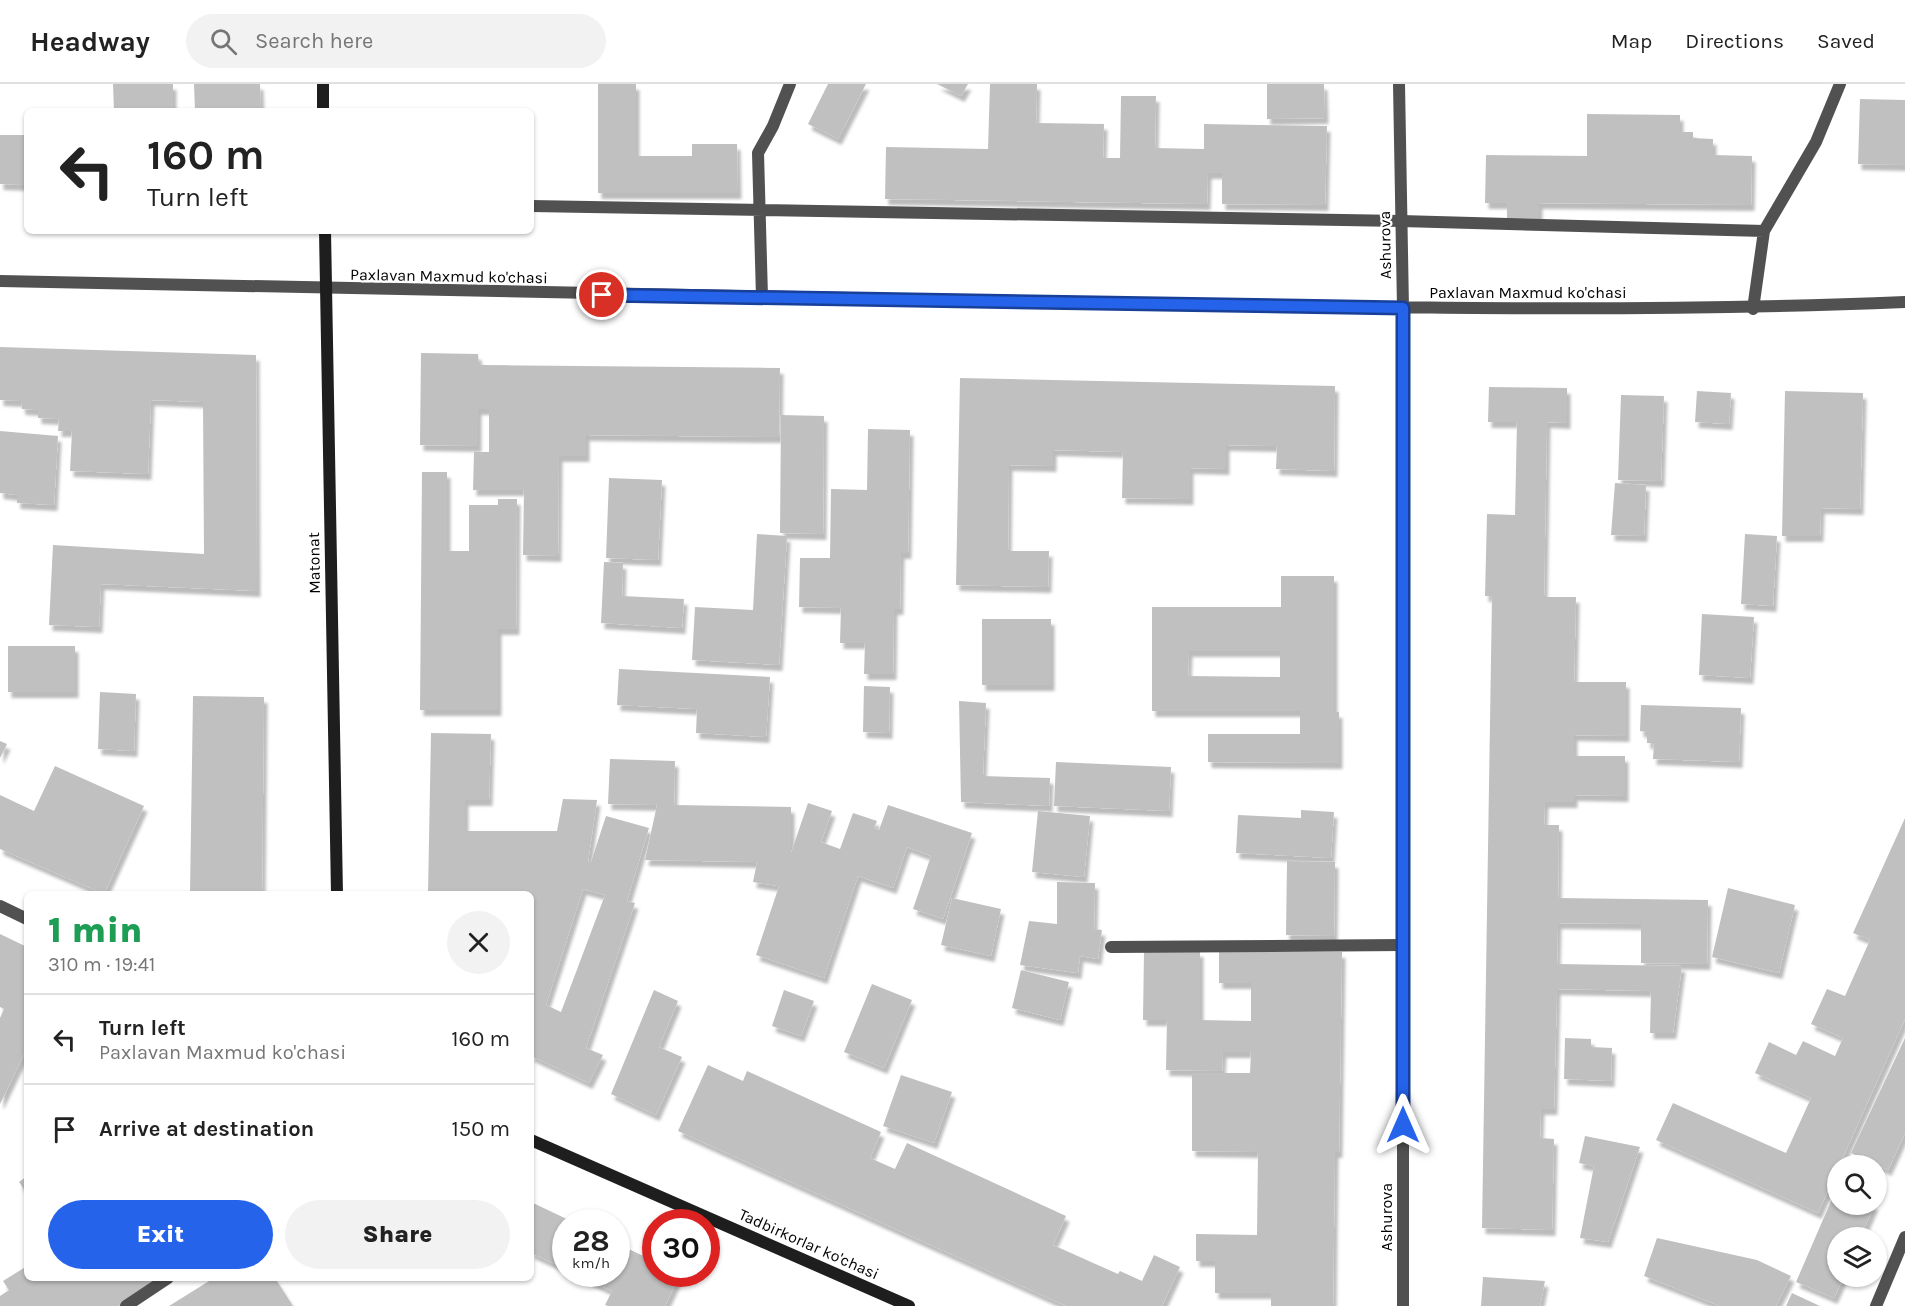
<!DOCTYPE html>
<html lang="en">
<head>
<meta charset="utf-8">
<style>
  :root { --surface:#fff; --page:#f2f2f2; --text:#222; --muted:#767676; --line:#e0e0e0; --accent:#2563eb }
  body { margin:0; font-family:Karla,sans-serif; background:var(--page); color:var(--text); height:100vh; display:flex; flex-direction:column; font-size:22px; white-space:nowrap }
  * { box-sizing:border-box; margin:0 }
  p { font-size:20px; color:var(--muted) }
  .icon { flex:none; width:33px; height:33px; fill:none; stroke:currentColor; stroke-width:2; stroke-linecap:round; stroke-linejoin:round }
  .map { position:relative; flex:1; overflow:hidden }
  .details { position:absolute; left:24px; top:807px; width:510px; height:390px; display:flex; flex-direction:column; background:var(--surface); border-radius:9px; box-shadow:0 2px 4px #0004 }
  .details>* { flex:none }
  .hud { position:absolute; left:24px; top:24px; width:510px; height:126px; border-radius:9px; box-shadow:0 2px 4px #0004; background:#fff; color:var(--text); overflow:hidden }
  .controls { position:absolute; left:1827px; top:1071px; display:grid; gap:12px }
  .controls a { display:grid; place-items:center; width:60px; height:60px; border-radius:50%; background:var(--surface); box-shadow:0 2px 4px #0004; font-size:30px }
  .speed { position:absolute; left:552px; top:1125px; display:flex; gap:12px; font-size:30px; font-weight:700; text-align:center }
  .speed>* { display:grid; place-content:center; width:78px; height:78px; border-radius:50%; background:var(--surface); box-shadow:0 2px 4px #0004; line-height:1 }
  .speed small { font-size:15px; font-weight:400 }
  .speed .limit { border:9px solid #d22; background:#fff; color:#111 }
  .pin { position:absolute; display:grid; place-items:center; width:51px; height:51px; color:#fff; margin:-26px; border:3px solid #fff; border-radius:50%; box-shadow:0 2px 6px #0007 }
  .me { position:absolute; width:66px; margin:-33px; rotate:0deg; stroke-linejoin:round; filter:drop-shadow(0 0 4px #0008) }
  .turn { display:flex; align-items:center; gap:21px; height:126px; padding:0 24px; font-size:27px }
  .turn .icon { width:78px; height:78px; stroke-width:2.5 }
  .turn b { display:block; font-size:42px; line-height:51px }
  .round { display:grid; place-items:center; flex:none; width:63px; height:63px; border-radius:32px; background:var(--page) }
  .summary { display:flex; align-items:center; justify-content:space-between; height:102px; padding:0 24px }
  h1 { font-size:36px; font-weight:800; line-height:45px; color:#1e9e55 }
  .cta { display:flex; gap:12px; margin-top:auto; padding:12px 24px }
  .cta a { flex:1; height:69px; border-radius:36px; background:var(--accent); color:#fff; font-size:24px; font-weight:800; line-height:69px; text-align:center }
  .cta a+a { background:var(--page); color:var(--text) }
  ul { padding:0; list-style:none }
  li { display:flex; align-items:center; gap:18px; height:90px; padding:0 24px; border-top:2px solid var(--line) }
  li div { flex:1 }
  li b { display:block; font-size:22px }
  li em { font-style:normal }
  header { display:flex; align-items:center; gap:36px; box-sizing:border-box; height:84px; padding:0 30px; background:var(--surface); border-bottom:2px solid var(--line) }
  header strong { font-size:28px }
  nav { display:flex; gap:33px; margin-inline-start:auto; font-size:21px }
  .search { width:420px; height:54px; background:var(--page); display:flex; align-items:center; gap:15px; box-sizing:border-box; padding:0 21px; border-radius:33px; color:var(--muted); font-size:22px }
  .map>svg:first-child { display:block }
  .building { fill:#c0c0c0; fill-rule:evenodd; filter:url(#shadow) }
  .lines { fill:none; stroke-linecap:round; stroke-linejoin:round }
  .service { stroke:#515151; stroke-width:12 }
  .minor { stroke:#515151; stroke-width:12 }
  .tertiary { stroke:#515151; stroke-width:12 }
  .secondary { stroke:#1e1e1e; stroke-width:12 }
  .route-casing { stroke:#184099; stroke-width:15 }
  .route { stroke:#2563eb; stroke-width:10 }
  .labels { text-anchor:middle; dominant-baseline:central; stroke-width:4.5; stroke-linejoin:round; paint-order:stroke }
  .street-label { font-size:16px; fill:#000; stroke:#fff }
</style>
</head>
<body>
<header>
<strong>Headway</strong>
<div class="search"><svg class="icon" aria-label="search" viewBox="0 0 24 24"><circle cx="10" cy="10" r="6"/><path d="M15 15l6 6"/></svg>Search here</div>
<nav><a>Map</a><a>Directions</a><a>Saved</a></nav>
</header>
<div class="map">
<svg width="1905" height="1222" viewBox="0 0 1905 1222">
  <defs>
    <filter id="shadow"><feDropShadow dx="3.5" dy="6" stdDeviation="1.5" flood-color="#0004"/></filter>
  </defs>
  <rect width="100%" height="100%" fill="#fff"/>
  <path class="building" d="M113,0H173V27H114Z
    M194,0H260L261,27H195Z
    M598,0H636V72H692V60H737L738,109H598Z
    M828,0H866L838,55L808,40Z
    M937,0H968L961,12Z
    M990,0H1037L1036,39L1104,40L1103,74H1120L1121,12H1156L1155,64L1204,65V40L1327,42L1325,121L1222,120V89H1208L1207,120L885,115L886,63L988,65Z
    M1267,0H1324L1325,34L1267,35Z
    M1860,15L1905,16V81L1858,80Z
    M1587,30L1680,31V48H1693V54L1713,55V71L1752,72L1751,121L1539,119V135L1507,134V119H1485L1486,71L1587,72Z
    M0,51H26V101L0,100Z
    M0,263L256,271L257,507L101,500L99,543L49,541L53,461L204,470L203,318L151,316L148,390L70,387L72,347H58L59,335L38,334V326L22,325L21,317L0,316Z
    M421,269L478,270L479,281L780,284L779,353L586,351V372H559L558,472L523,471L524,406H473L474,368H489V325H478V362L420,361Z
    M960,294L1335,302L1334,387L1276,385L1277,362L1226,361V385L1190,384V415L1122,414L1123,368L1053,366V382L1009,381L1008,467H1049L1048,503L956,501Z
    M1489,303L1567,304V339L1547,338L1544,513H1576L1574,598H1626V652L1574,651V672H1625V712L1574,711V718H1545L1544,741H1559L1558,814L1708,816L1707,880L1641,879V840L1558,839L1557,880L1682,882L1673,949H1650L1651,907L1557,905L1554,1025H1541L1540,1054L1554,1055L1552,1146L1482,1144L1492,512H1485L1487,430L1515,431L1517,338H1488Z
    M1697,307L1731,309L1729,340L1695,338Z
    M1785,307L1863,309L1860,425L1821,424L1820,452H1782Z
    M1621,311L1664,312L1661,397L1618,396Z
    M781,331L824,332L823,450L780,449Z
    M868,345L910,346L908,469H901L900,525H894L893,590H864L865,559H840L841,524L799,523L800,474H830L831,405L867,406Z
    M0,347L58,352L54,421L17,419V411L0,409Z
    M422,388H447V467H469V421H498V415H517L516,545H498V626H420Z
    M609,394L662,396L658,476L606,474Z
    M1615,399L1646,401L1644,452L1611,451Z
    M757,450L787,452L779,581L692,576L695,523L753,526Z
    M1745,450L1777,452L1773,522L1741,520Z
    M604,478L623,479L622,512L684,515L682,544L601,539Z
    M1281,492H1334V628H1339V679L1208,678V650H1300V627H1152V523H1281ZM1189,567H1280V593L1188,592Z
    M1702,530L1754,533L1750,594L1699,591Z
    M982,535H1051V601H982Z
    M8,562H75V608H8Z
    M619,585L770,593L766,653L696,649L697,625L617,621Z
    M864,602L890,603L889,649L863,648Z
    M100,608L136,610L134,667L98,665Z
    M193,612L264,613L262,810H190Z
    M959,617L986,619L983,692L1050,694L1049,722L961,718Z
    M1641,621L1741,624L1739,678L1653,675L1654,659H1647V648L1640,647Z
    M431,649L491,650L489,716H465V747H557L563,715L597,716L588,778H591L606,732L649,744L627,817L635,819L586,964L603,971L589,999L531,972V810H428ZM583,805L605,811L561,928L546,921Z
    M0,657L7,660L0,674Z
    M610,675L675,677L674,721L791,723V769L808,719L832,727L821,758L840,765L853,729L877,737L874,744L879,746L888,721L972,749L943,835L913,825L931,772L907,763L893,804L858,792L824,894L756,871L779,802L753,798L757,778L645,776L657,721L608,720Z
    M1056,678L1171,683L1169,727L1054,722Z
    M55,682L144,722L104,810L0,765V711L34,727Z
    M1301,726L1334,728L1331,774L1236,769L1238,731L1301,734Z
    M1038,727L1090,732L1084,793L1032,788Z
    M1905,734V935L1818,1129L1656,1056L1673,1019L1786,1069L1811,1014L1755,989L1769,958L1796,971L1803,957L1835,972L1843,954L1811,940L1827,905L1845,912L1870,856L1853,849Z
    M1287,777L1335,778L1334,852L1286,851Z
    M1057,798L1095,799L1094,845L1102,846L1098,875L1080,872L1078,889L1020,881L1029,837L1057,840Z
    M1728,804L1795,821L1779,889L1712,873Z
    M952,814L1001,825L991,872L941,861Z
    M0,850L27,863V964L0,1020V934L4,925L0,923Z
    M1144,867H1200V936L1251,937V899H1219V868H1342L1339,1068H1335L1333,1222H1271V1209H1215V1177H1196V1150L1257,1151L1258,1068L1192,1067V989H1250L1251,968H1223L1222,987L1166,986L1167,936H1143Z
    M1021,886L1069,898L1060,936L1012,924Z
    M872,900L912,916L884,984L844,968Z
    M654,906L678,917L659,963L682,973L656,1031L611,1010Z
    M784,906L814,917L801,952L772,942Z
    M1565,954L1591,955V963L1612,964L1611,997L1564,995Z
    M1905,954V1049L1888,1086L1851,1069Z
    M708,981L743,997L747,987L881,1048L870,1074L895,1085L907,1059L1066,1132L1053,1161L1118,1190L1120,1187L1142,1197L1154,1171L1180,1183L1162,1222H1066L678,1047Z
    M901,991L952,1008L934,1059L883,1042Z
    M1585,1052L1640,1063L1608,1158L1580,1154L1594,1082L1579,1079Z
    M27,1092V1110L19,1098Z
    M1838,1101V1120H1875L1860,1154H1838V1192H1844L1834,1214L1796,1198Z
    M531,1118L573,1138H566V1185L531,1169Z
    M1657,1154L1757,1176L1791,1192L1776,1222H1720L1644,1192Z
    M616,1159L656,1178V1190H680L665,1222H608L605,1221L612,1207L574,1190H616Z
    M27,1182V1194H163L118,1222H0V1212L9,1206L3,1197Z
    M1483,1193L1545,1197L1540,1222H1481Z
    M214,1194H275L293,1222H169Z
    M1792,1209L1820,1222H1786Z"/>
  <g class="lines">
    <path class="service" d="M531,122L1401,137L1764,147
      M762,213L758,69L773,42L790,0
      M1753,225L1764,147L1816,58L1840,0
      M1111,863L1403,861
      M126,1222L168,1194"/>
    <path class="minor" d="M1399,0L1403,224V1222
      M0,197C348,207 696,212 1043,218C1331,222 1618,230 1905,218
      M0,822L27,835"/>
    <path class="tertiary" d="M1876,1222L1905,1153"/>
    <path class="secondary" d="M323,0V27
      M325,147L337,810
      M531,1056L909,1222"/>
  </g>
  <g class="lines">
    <defs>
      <path id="route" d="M602,211L1403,224V1041"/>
    </defs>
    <use href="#route" class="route-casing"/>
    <use href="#route" class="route"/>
  </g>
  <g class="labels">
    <g class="street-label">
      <text transform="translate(1385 161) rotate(-91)">Ashurova</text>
      <text transform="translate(449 192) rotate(1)">Paxlavan Maxmud ko'chasi</text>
      <text x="1528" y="208">Paxlavan Maxmud ko'chasi</text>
      <text transform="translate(314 479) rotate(-91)">Matonat</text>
      <text transform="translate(1386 1133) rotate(-90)">Ashurova</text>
      <text transform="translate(809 1160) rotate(24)">Tadbirkorlar ko'chasi</text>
    </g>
  </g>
</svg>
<div class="controls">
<a><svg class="icon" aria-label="search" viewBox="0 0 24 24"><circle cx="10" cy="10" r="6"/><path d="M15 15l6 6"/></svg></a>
<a><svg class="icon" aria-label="layers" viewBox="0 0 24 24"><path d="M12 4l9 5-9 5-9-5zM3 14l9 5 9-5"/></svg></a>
</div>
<div class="speed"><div>28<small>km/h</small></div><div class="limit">30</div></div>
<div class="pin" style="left:602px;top:211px;background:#d93025"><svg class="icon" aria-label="arrive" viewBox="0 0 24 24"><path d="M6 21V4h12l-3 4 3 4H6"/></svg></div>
<svg class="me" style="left:1403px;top:1041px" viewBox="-20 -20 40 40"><path d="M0-17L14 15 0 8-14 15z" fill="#2563eb" stroke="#fff" stroke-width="4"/></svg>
<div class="hud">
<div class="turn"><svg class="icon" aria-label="left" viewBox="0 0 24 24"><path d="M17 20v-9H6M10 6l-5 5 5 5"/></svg><div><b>160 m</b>Turn left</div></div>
</div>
<section class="details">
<div class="summary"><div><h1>1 min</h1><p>310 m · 19:41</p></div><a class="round"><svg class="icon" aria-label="close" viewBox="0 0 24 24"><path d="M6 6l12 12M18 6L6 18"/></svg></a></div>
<ul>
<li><svg class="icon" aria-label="left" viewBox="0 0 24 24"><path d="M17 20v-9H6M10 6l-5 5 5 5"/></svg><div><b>Turn left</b><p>Paxlavan Maxmud ko'chasi</p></div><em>160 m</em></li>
<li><svg class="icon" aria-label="arrive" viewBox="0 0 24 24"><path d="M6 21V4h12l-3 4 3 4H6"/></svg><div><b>Arrive at destination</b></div><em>150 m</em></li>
</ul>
<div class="cta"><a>Exit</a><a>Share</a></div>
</section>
</div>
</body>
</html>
